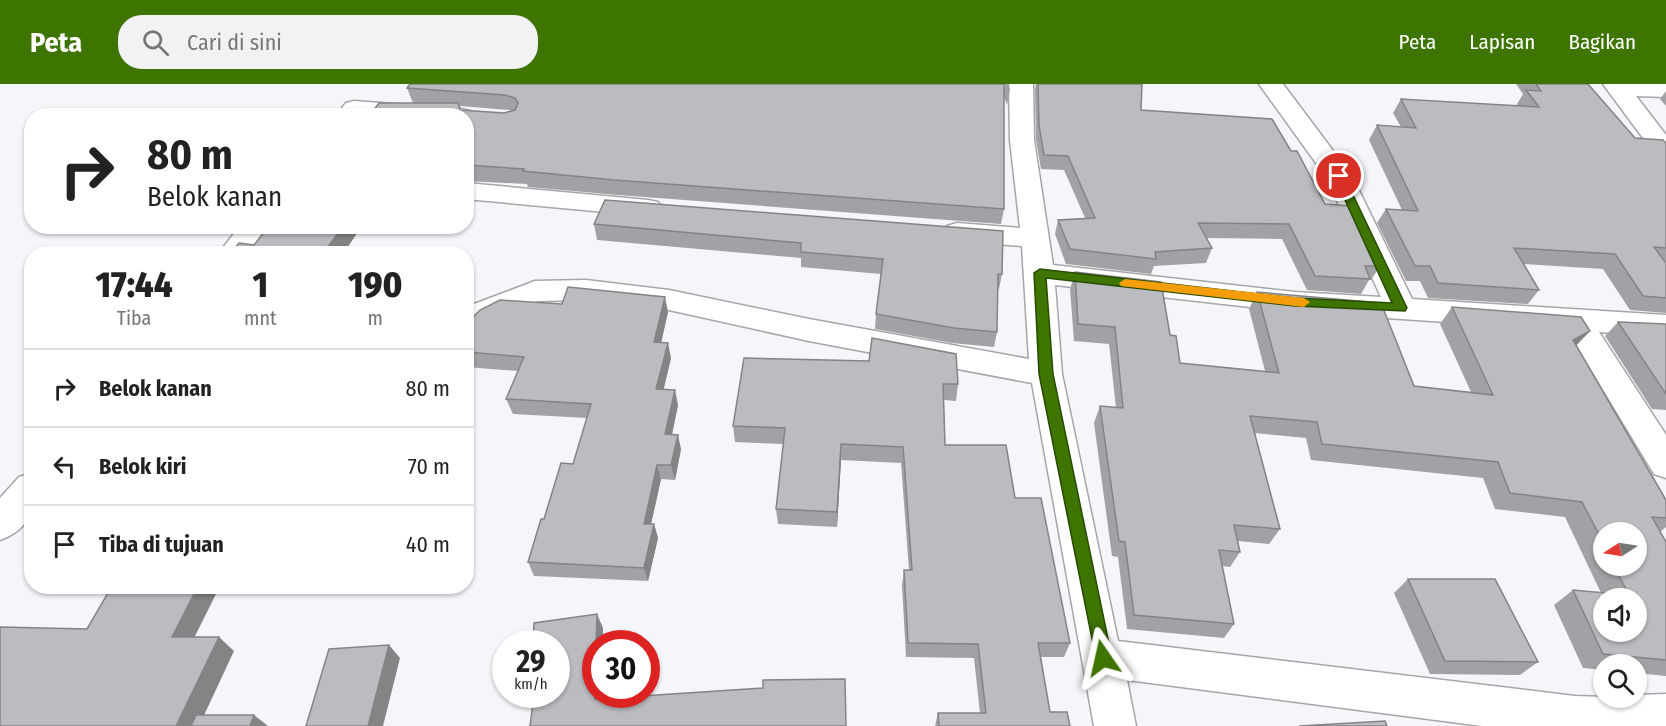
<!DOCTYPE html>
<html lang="id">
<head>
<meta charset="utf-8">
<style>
  :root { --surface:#fff; --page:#f2f2f2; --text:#222; --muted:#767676; --line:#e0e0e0; --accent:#3e7400 }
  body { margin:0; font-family:"Fira Sans Condensed",sans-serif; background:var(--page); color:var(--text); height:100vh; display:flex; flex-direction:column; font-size:22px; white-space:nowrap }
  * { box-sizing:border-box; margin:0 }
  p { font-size:20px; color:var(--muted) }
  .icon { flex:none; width:33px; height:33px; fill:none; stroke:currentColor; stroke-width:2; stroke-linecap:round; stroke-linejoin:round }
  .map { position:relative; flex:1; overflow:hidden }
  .sheet { position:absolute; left:24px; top:162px; width:450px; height:348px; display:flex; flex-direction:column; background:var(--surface); border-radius:24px; box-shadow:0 2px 4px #0004 }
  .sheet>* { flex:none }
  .top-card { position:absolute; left:24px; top:24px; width:450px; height:126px; border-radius:24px; box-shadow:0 2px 4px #0004; background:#fff; color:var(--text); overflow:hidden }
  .needle { width:39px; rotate:258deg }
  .tools { position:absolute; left:1593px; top:438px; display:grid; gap:12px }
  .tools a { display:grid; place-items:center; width:54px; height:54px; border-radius:50%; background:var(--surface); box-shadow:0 2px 4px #0004; font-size:30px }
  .speed { position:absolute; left:492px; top:546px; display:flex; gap:12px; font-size:30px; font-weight:700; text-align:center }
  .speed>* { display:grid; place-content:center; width:78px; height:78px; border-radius:50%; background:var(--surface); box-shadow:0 2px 4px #0004; line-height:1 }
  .speed small { font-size:15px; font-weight:400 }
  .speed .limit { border:9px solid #d22; background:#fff; color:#111 }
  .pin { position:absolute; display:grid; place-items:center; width:51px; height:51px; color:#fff; margin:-26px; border:3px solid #fff; border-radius:50%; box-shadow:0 2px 6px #0007 }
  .me { position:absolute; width:66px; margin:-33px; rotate:349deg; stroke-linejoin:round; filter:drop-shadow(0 0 4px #0008) }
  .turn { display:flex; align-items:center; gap:21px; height:126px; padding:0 24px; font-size:27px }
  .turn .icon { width:78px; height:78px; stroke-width:2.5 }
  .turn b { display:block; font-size:42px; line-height:51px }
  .eta { display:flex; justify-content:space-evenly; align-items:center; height:102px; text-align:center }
  .eta b { font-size:36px; font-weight:800; line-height:42px }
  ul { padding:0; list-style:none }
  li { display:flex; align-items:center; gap:18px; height:78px; padding:0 24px; border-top:2px solid var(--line) }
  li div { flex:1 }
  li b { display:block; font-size:22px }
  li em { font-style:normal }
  header { display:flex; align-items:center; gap:36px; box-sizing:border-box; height:84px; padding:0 30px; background:var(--accent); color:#fff }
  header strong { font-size:28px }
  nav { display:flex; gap:33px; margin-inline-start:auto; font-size:21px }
  .search { width:420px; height:54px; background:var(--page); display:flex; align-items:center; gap:15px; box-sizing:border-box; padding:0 21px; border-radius:24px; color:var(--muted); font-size:22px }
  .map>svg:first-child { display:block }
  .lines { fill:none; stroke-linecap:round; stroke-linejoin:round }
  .minor-casing { stroke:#a5a6aa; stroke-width:3 }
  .minor { fill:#fff; fill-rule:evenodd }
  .wall { fill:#a1a2a5; fill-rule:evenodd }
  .shaded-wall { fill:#838486 }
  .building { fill:#bbbcc0; stroke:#838486; stroke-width:1.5; fill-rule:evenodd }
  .route { fill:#3e7400; stroke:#284b00; stroke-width:1.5 }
  .slow { fill:#f59e0b }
</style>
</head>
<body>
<header>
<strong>Peta</strong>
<div class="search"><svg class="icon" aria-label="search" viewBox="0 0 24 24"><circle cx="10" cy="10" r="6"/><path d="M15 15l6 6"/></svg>Cari di sini</div>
<nav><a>Peta</a><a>Lapisan</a><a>Bagikan</a></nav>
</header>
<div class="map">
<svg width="1666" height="642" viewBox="0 0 1666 642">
  <rect width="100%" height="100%" fill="#f5f6fa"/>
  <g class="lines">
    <defs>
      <path id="minor" d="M1009,0H1033L1034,56L1053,181L1295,208L1381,213L1326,93L1259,0H1283L1352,92L1412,215L1666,231V253L1599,248L1666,351V394L1654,390L1567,246L1295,228L1055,201L1062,290L1118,557L1575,612L1636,614V611L1666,610V642H1482L1127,596L1136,642H1094L1032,299L809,257L669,226L586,216L538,217L499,232L485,240L477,248L466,251V223L535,197L586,196L669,206L809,235L1029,275L1022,162L957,157L947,154L943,148L947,142L957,139L1020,144L1010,56Z
        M1603,0H1666V13L1636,12L1666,51V76L1657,73Z
        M354,17L461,25L470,27L473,32L466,38V32H358L346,29L342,24L346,19Z
        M466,99L648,116L658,118L662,124L658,130L648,132L466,115Z
        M240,142H268L248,170H218Z
        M32,389C32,420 36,443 0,456V414L19,393Z"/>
    </defs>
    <use href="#minor" class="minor-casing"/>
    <use href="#minor" class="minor"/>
  </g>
  <path class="wall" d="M410,0H1009L1010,6L1007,21L1004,13V125L1001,140L618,111L528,103L527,100L466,97V32L413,19L407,4ZM460,22L509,26L512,27L504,29L461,26Z
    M1036,0H1142L1141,26L1291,67L1325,120L1380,182L1371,196H1369L1361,210L1307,206L1282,155L1207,154L1212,164L1206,179L1154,182L1151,190L1066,180L1055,150L1058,136L1085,134L1064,86L1041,85L1036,56L1035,5Z
    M1516,0H1588L1635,54L1666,59V229L1630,226L1603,185L1524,180L1539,206L1528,220L1428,214L1420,197H1406L1377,139L1386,125L1402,126L1369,56L1377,41L1401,43L1393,29L1401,15L1518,22L1517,20L1523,10Z
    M1666,7V22L1660,15Z
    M605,116L1002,190L999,205H998L997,248L994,263L952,259L875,245L876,230L881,190L801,183V174L597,156L594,140Z
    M1075,188L1170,251L1180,279L1265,287L1249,225L1257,208L1414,302L1471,308L1440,240L1452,223L1590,247L1576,261L1666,416V443L1660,448L1666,458V592L1636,589V580H1604V586L1583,584L1554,521L1573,506L1601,509L1565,433L1495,425L1483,394L1311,376L1306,354L1255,349L1280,445L1269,460L1238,457L1240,468L1230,483L1222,482L1234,540L1224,554L1127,545L1118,473L1112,472L1094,339L1100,322L1116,324L1109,260L1074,257L1070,205ZM1604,448L1636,482H1604Z
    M668,228L661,258L671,274L663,306L678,321L672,350L681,365L675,396L661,395L651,440H654L658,454L648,497L534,492L528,478L544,435L573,380L587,334L513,330L506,315L518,287L466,283V236Z
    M1618,238L1666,240V326L1652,325L1605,252Z
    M869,277L958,300L956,317L944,316L945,361L1015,414L1070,559L1064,573H1041L1050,628L1070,642H935L938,629H980L974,574L906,573L902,501L904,486H909L901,379L841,376L837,443L778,440L776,425L783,360L735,358L733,342Z
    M1408,495L1538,578L1520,591L1430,590L1394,509Z
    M603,544V560H596V610H602V615L533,618L529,612Z"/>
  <path class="shaded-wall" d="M343,142H362L343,170L325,167Z
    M665,213L668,228L658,273L654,258Z
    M1590,247L1575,263L1573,256Z
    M668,259L671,274L660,321L656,305Z
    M675,306L678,321L669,365L665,350Z
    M678,351L681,365L675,396L671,381Z
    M841,360V376L837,443V428Z
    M657,381L661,395L648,454L644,440Z
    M654,440L658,454L648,497L644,484Z
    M198,502H220L188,566L172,553Z
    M597,530L603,544V560H596Z
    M219,553L234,567L199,642H176Z
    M389,561L400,574L383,642H368Z
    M596,610H602L601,627L595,615Z
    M254,631L268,642H250Z"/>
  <path class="building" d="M410,0H1004V125L614,96L523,87L524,85L466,81V32H369L379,19H458L460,26L504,29L515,26L518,19L515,14L505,11L407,4Z
    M1038,0H1142L1141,26L1272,35L1291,67H1297L1325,120L1352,122L1380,182H1365L1370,195L1315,192L1289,140L1198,139L1212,164L1155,168L1156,175L1070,165L1058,136L1095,134L1068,72L1044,71L1039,41Z
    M1536,0H1588L1635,54L1663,56L1666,59V164L1654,163L1666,179V214L1643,212L1615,170L1514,164L1539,206L1438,199L1430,182H1415L1386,125L1418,127L1377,41L1416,44L1401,15L1539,23L1526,6L1541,7Z
    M605,116L1003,147L1002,190H998L997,248L954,244L876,230L883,175L801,168V159L594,140Z
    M269,142H343L325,167L351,170H230L239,159L254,161Z
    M1075,188L1161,198L1170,251L1176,252L1180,279L1279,289L1257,208L1381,219L1414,302L1493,311L1452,223L1581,233L1590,247L1573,256L1666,416V434L1652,433L1666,458V576L1603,570L1573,506L1629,511L1614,482H1636V448H1604V460L1582,418L1510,409L1498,378L1322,360L1317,338L1250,332L1280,445L1234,441L1240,468L1219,466L1234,540L1134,531L1125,458L1119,457L1100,322L1123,324L1115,243L1078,240ZM1604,514H1636V548H1604Z
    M568,203L665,213L654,258L668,259L656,305L675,306L665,350L678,351L671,381H657L644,440H654L644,484L528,478L541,435H544L561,379L573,380L591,320L506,315L524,273L466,268V236L471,235L480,226L500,216L562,220Z
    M1618,238L1666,240V310Z
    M872,254L956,270L958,300H943L945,361H1006L1015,414H1041L1070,559H1038L1050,628H1067L1070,642H939L938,629H986L978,560L908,559L904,486H912L903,363L841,360L837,428L776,425L785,344L733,342L744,274L869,277Z
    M1408,495H1495L1538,578L1445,577Z
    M112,502H198L172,553H219L176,642H0V543L87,545Z
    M597,530L596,560L595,615L763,604V596L845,595L846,642H530L534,611L529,612L530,610H556V560H533L534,539Z
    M389,561L368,642H306L329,565Z
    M196,631H254L250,642H191Z
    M1385,637L1387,642H1299Z"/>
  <path class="route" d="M1339,89L1344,92L1407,224L1405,227L1295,222L1046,194L1053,290L1112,574L1109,580L1103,582L1097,580L1039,290L1034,189L1040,185L1295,214L1392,219L1334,92Z"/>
  <path class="slow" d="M1125,195L1304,214L1310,218L1304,223L1121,202L1119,199Z"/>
</svg>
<div class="tools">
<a><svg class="needle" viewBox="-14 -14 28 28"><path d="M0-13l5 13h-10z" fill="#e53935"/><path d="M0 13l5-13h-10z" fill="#767676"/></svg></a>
<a><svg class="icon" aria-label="sound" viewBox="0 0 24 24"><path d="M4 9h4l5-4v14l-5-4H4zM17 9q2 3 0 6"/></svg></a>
<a><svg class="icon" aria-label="search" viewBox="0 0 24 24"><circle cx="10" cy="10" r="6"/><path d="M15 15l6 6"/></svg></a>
</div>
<div class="speed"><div>29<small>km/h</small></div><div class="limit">30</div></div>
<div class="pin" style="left:1339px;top:92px;background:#d93025"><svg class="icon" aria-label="arrive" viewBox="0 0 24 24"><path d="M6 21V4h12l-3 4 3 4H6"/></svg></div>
<svg class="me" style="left:1103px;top:574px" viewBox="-20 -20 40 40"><path d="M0-17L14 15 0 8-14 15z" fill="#3e7400" stroke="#fff" stroke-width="4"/></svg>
<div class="top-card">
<div class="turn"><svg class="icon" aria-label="right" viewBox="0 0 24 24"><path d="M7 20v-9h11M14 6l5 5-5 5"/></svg><div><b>80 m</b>Belok kanan</div></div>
</div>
<section class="sheet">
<div class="eta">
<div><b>17:44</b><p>Tiba</p></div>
<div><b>1</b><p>mnt</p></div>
<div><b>190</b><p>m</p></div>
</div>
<ul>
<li><svg class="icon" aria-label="right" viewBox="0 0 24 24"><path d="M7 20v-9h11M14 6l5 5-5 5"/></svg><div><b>Belok kanan</b></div><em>80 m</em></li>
<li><svg class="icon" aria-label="left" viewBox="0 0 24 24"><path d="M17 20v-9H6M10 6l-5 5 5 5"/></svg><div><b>Belok kiri</b></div><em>70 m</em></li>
<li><svg class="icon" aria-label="arrive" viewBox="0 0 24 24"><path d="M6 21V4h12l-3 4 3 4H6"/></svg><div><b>Tiba di tujuan</b></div><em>40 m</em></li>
</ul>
</section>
</div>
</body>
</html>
